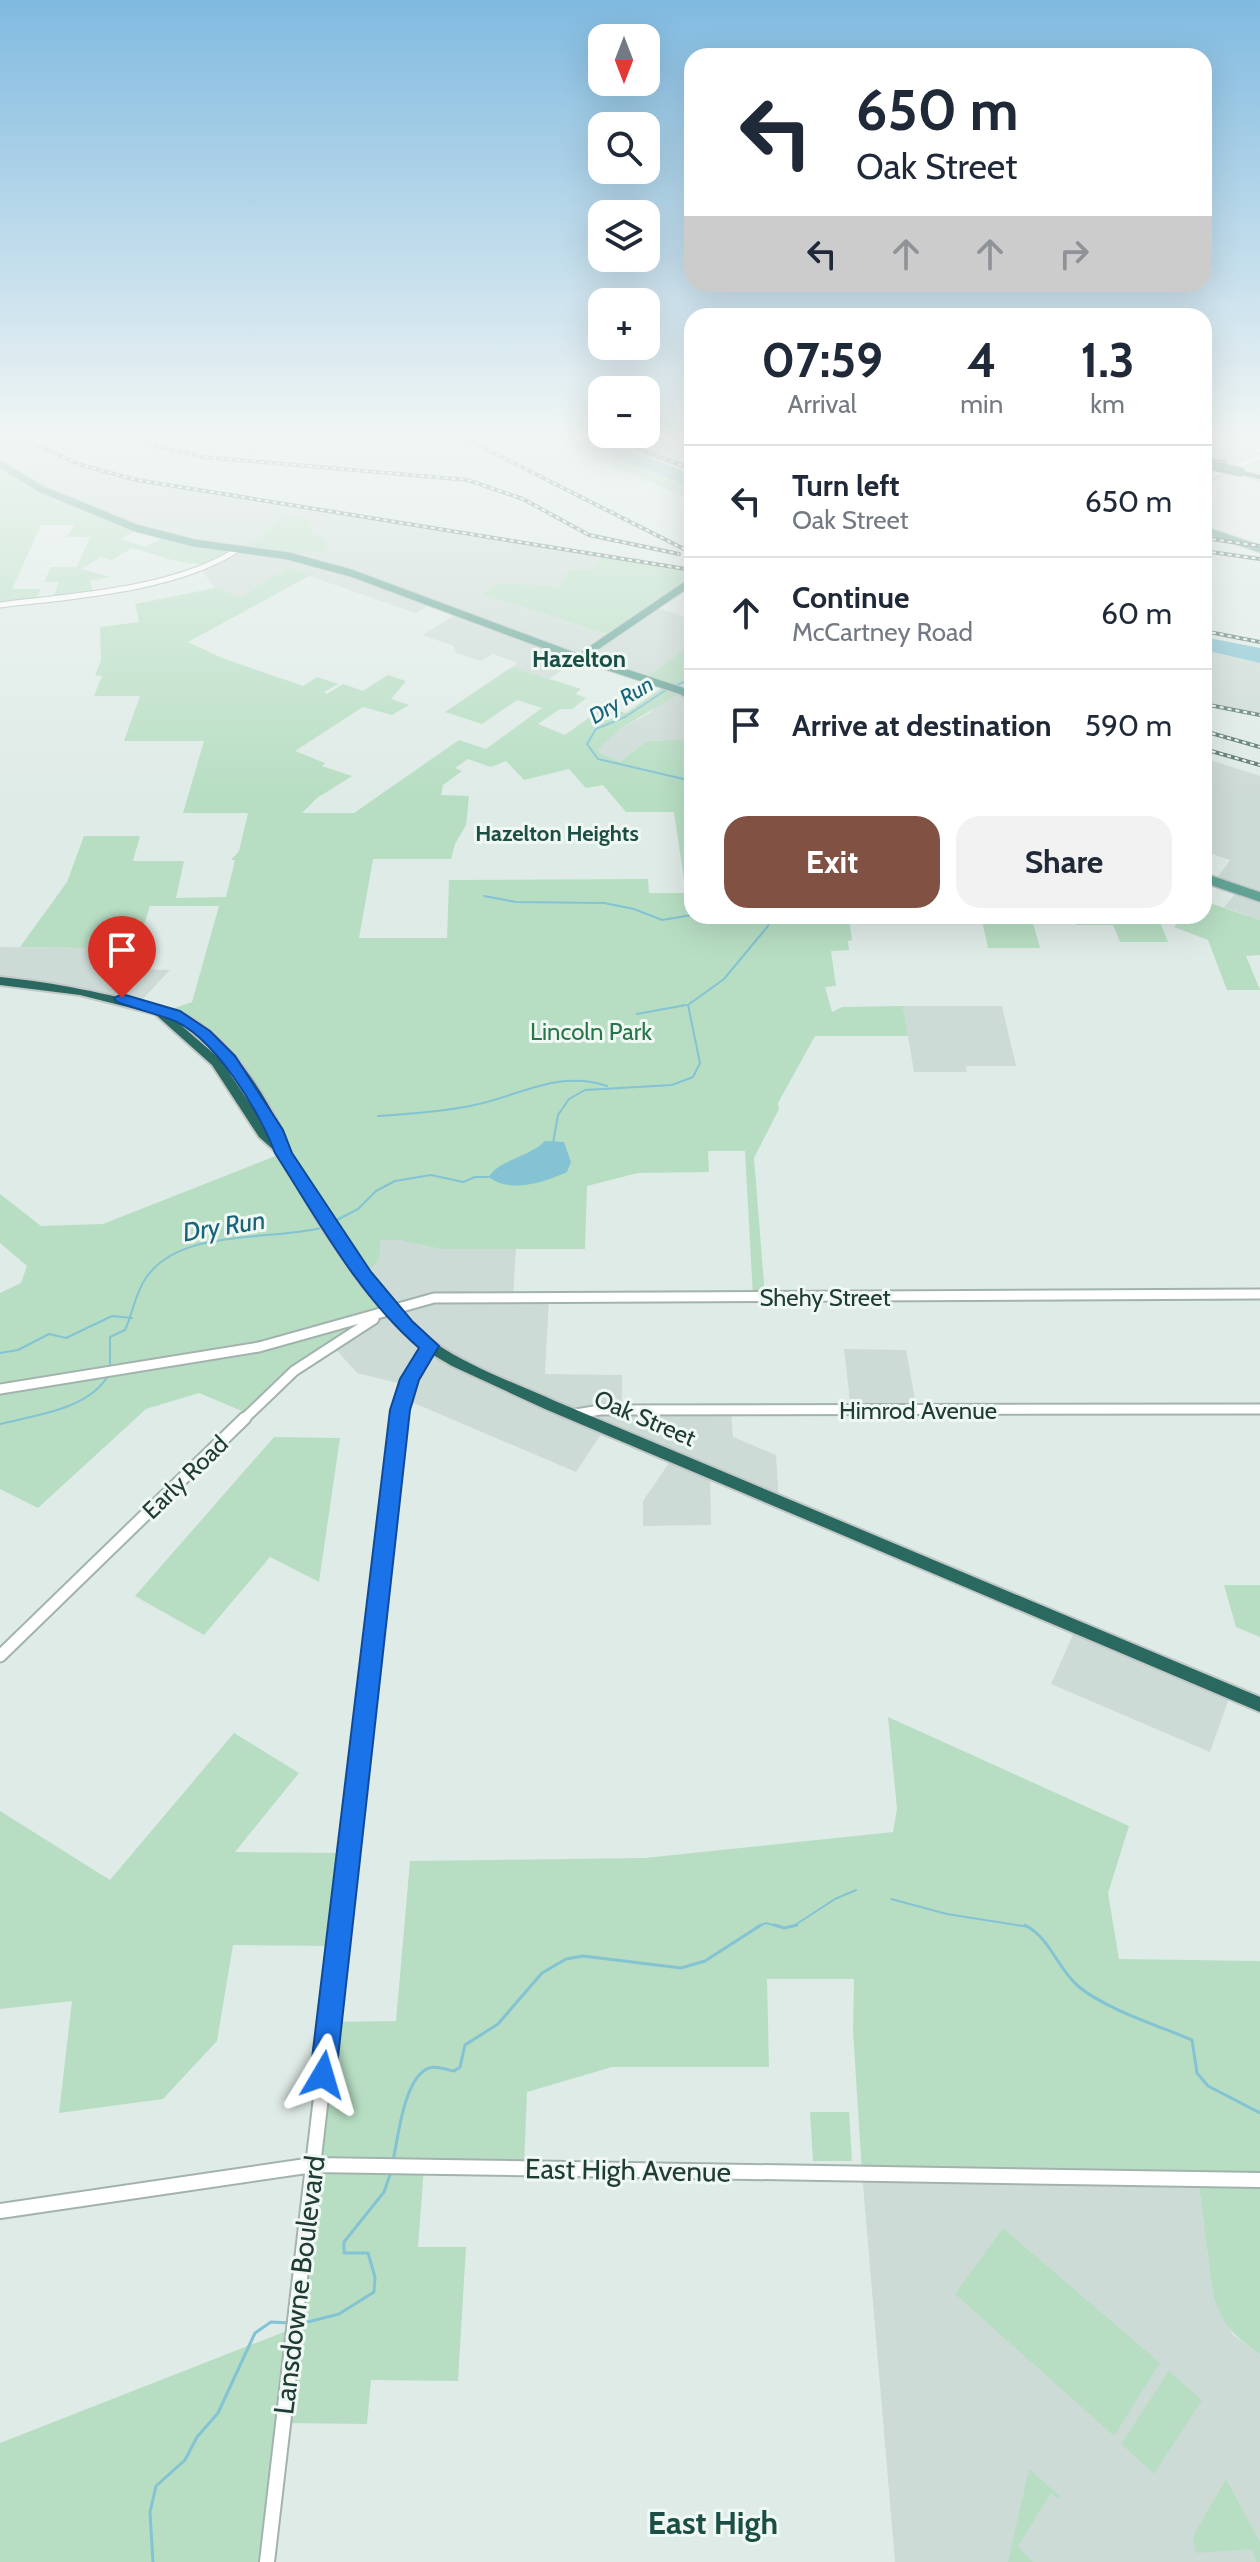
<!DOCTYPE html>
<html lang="en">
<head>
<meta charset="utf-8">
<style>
  :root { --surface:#fff; --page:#f2f2f3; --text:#1f2937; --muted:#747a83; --line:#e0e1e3; --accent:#815243 }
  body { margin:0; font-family:Cabin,sans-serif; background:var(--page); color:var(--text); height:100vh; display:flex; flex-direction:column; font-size:30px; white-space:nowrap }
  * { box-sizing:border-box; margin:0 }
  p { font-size:26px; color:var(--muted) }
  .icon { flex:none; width:44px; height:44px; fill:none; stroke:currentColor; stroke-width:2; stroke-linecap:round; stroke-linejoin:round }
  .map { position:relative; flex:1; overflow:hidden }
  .panel { position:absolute; left:684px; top:308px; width:528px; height:616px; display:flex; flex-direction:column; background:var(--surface); border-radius:24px; box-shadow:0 8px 32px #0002 }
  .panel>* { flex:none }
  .hud { position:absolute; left:684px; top:48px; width:528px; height:244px; border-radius:24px; box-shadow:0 8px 32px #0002; background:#fff; color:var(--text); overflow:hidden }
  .needle { width:52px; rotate:180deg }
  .buttons { position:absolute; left:588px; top:24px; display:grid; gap:16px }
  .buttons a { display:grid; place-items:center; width:72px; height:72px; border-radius:16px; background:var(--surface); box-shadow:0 8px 32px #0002; font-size:40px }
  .pin { position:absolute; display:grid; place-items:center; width:68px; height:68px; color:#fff; margin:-82px -34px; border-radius:50% 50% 50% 0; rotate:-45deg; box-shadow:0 0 8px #0007 }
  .pin .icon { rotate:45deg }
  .me { position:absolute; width:88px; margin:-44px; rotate:7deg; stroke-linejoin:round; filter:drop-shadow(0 0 6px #0008) }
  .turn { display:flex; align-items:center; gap:28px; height:168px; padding:0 40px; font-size:36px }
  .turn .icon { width:104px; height:104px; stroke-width:2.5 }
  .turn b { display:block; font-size:56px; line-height:68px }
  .lanes { display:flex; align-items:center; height:76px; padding:0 40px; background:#0003; justify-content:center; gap:40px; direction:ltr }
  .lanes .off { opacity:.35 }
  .eta { display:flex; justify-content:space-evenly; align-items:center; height:136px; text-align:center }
  .eta b { font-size:48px; font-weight:700; line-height:56px }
  .primary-button { display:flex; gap:16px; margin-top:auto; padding:16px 40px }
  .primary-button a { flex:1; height:92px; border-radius:24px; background:var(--accent); color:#fff; font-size:32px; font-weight:700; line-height:92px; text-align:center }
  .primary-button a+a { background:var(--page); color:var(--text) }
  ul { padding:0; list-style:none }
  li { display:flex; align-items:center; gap:24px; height:112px; padding:0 40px; border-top:2px solid var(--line) }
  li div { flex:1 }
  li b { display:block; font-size:30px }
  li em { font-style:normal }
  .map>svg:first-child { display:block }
  .built { fill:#cddbd6 }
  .green { fill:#b7dec3; fill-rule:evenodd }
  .water { fill:#84c3d3 }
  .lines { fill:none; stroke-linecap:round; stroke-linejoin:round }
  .stream-far1 { stroke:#84c3d3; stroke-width:2 }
  .stream { stroke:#84c3d3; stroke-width:3 }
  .minor-far3-casing { stroke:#a2b3ae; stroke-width:7 }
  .minor-far2-casing { stroke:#a2b3ae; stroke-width:13 }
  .minor-far1-casing { stroke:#a2b3ae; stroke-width:15 }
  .minor-casing { stroke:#a2b3ae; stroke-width:18 }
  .major-far1-casing { stroke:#c1c8c7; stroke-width:9 }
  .major-casing { stroke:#c1c8c7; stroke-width:12 }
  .highway-casing { stroke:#c1c8c7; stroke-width:4 }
  .minor-far3 { stroke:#fff; stroke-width:5 }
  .minor-far2 { stroke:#fff; stroke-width:9 }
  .minor-far1 { stroke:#fff; stroke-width:11 }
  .minor { stroke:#fff; stroke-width:14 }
  .major-far1 { stroke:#62a396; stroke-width:7 }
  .major { stroke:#62a396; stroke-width:9 }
  .highway { fill:#2a6960; fill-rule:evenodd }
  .rail-casing { stroke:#5a7871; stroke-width:4 }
  .rail { stroke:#f0f8f4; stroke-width:2; stroke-dasharray:4; stroke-linecap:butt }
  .highway-bridge-casing { stroke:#c1c8c7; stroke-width:11; stroke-linecap:butt }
  .highway-bridge { stroke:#2a6960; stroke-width:9 }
  .route { fill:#1a73e8; stroke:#114b97; stroke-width:2 }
  .labels { text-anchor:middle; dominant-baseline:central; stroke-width:6; stroke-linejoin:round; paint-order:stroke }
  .far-water-label { font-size:22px; font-style:italic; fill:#17647a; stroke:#f0f8f4 }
  .far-neighbourhood-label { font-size:22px; font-weight:bold; fill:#1b4f45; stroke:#f0f8f4 }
  .far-quarter-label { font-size:24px; font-weight:bold; fill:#1b4f45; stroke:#f0f8f4 }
  .park-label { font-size:24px; fill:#28754a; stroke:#f0f8f4 }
  .street-label { font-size:24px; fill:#203c36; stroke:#f0f8f4 }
  .water-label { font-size:26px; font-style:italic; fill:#17647a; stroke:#f0f8f4 }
  .near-street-label { font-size:28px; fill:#203c36; stroke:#f0f8f4 }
  .near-neighbourhood-label { font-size:32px; font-weight:bold; fill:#1b4f45; stroke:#f0f8f4 }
</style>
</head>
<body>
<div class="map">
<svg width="1260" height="2562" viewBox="0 0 1260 2562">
  <rect width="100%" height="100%" fill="#dfebe7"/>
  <path class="built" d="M0,436H23L80,463L139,479L604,554L593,569L560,587L500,583L483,594L612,636L654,607L692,619V644L644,679L580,658L549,679L512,667L518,663L493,654L481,661L456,653L454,646L422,635L457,614L432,603L416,613L289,569L240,597L215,588L200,568L225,560L41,489L0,464Z
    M1204,650L1260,663V713L1204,702Z
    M692,678V739L647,741L620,762L598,753V748L620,729L650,713L672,687Z
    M1204,758L1260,776V920L1224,907L1239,890L1215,881L1204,893V878L1215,881L1230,860L1204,851Z
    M89,937H140L130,969L170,970L138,1004L82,990L0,981V947L85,948Z
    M903,1006H1002L1016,1066H966L967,1072H914Z
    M380,1240H399L440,1249H516L513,1298H549L545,1374L622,1375V1410H731L733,1437L776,1455L779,1502L710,1473L711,1525L643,1526V1501L673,1457L605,1428L576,1472L402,1398L406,1385L357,1373L332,1345Z
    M844,1349L906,1350L917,1410H851Z
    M1076,1628L1231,1693L1210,1752L1051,1684Z
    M862,2173L1198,2179L1213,2295L1233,2335L1260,2354V2562H895Z"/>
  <path class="green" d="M526,436H541L569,443L692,487V500L557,443Z
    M1204,440L1230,450L1246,444L1260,448V472L1204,459Z
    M0,464L42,489L139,529L121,539L146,547L165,536L237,550C207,578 167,557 132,548L112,560L101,557L81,569L110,577L90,581L93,591L53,598L59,582H44L51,567H77L90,537H66L75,525H41L12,589H41L35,601L0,605Z
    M283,516L309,521L311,534L323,537L326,551L281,555L245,550Z
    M604,554L692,569V581L613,636L482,594L500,583L560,587L568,571L593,569Z
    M289,568L311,575L188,642L222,658L303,686L317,677L338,684L324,692L327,694L343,684L363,691L388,675L406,681L391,699L409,705L392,715L363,707L295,751L325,763L322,766L352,776L317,798L302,813H354L459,740L486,749L542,708L517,700L482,724L445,712L512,667L581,689L575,694L586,698L572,709H560L538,724L565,735L604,707L626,713L665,686L644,679L692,644V678L672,687L683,691L620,729L598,749L599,753L620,762L647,741L692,739V916H849L852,940L848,941L849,950L831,951L836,986L825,987L832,1012L842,1007L903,1006L908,1036H815L778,1103L779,1109L754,1158L765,1297H753L745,1151H708L709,1172L638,1173L587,1186L585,1249H440L399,1240H380L379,1259L365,1277L391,1310L306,1362L249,1414L199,1393L146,1409L38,1508L0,1489V1293L21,1283L27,1266L0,1243V1194L41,1226L103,1224L283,1153L244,1081L198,1029L160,1013L192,1002L219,906H150L140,937H89L85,948L20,947L67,882L84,836H140L133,861H184L176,898L226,897L235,860H231L239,851L248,813H183L204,741H124L140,696H94L102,676L95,675L101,661L100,627L139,622L135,604L215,588L240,597ZM468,759L491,767L506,761L524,780L569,769L586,788L603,785L626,812H674L686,893H649L648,879L449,880L447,938H359L373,859H451L455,844L466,825L469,796L441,795L443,785L462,771L455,768Z
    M1204,901L1260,920V955L1246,956L1260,990H1227L1208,940L1174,927L1184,916H1204Z
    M981,916H1031L1040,948H988Z
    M1074,916H1154L1159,919L1168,942H1120L1113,925H1076Z
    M274,1437L340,1438L319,1582L270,1557L204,1635L135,1596Z
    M1224,1585H1260V1637L1236,1627Z
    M888,1717L1129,1826L1108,1893L1119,1959L1260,1961V2354C1233,2335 1224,2327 1213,2295L1198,2179L862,2173L853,2031L854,1979H767L769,2067H612L527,2092L524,2168L424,2167L418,2247H466L458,2381L371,2380L367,2424L283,2423L267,2562H0V2443L294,2328L329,2022L396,2021L410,1861L645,1858L893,1832L897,1809Z
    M234,1733L299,1773L235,1852L348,1853L338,1946L233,1945L217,2041L163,2099L59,2113L72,2001L0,2009V1811L110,1880Z
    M810,2112H849L852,2161H813Z
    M1003,2228L1160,2363L1114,2436L955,2294Z
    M1169,2371L1202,2400L1154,2474L1121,2444Z
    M1029,2469L1060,2496L1058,2499L1051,2493L1018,2546L1033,2562H1008Z
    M1226,2479L1260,2542V2562H1256L1252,2549L1196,2553L1193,2536Z"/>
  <path class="water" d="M541,436H587L692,474V487L618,459Z
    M1204,637L1260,648V663L1204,650Z
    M545,1141L564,1142L571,1162L567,1172C545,1182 510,1194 489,1177C497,1161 531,1156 545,1141Z"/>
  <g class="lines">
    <path class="stream-far1" d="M675,686L692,678
      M666,690L625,717L596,729L587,744L598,759L692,781
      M484,896L516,902L604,903L634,909L662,920L692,915
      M637,1014L686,1005
      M378,1116C409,1114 440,1112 470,1106C518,1097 558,1069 607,1086
      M553,1143L558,1115L569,1099L585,1090L672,1085L693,1077L700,1063L688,1005L724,979L768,926L772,916
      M331,1223L358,1209L376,1191L395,1181L431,1175L463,1182L475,1177H489
      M0,1353L18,1350L49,1334L66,1338L112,1316L132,1318
      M110,1366V1337L125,1330C133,1313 135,1293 146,1278C179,1228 269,1241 321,1228
      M0,1424C35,1415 87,1410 108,1376
      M891,1899L947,1914L1029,1927
      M757,1927L766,1923L780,1927
      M792,1927L835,1899L856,1890"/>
    <path class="stream" d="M775,1925L784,1928L797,1925
      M1025,1925C1051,1939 1057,1968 1078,1986C1105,2009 1159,2026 1192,2040L1197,2073L1208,2086L1260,2113
      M393,2161C398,2138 404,2077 429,2068C437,2065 446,2070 454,2071L460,2067L465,2045L498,2024L542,1973L566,1959L583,1956L681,1968L705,1961L761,1925
      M300,2324L339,2314L374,2292L375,2277L368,2253H344V2242L384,2192L391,2172
      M153,2562L150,2512L156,2486L185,2460L197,2437L218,2413L255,2333L271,2322L290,2323"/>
    <defs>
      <path id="minor-far3" d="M1226,436L1260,450
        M1204,479L1260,457
        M0,605C73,596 174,590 237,550"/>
      <path id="minor-far2" d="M0,1389L259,1347L434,1298L1260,1294
        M576,1414L600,1410L1260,1409
        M243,1420L294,1371L374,1319
        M399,1420L409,1379L429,1346"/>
      <path id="minor-far1" d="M0,1656L245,1418
        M340,1927L399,1418"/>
      <path id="minor" d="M0,2211L313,2165L1260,2180
        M267,2562L341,1925"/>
      <path id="major-far1" d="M0,464L41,489L136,528L194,543L288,556L351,573L566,653L691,694
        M1204,530L1260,549
        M579,658L692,581"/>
      <path id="major" d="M685,692L692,694
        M1204,878L1260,897"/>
      <path id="highway" d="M1204,457L1226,461L1227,463L1223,465L1204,461Z
        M1238,470L1260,475V479L1238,474Z
        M0,977C58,983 104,993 161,1008C173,1011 184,1013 194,1020C232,1044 262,1089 281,1129C285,1138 287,1148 292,1157C329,1220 374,1300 435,1343C472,1368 515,1383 555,1401L1260,1697V1712L545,1409L452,1366L423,1349L402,1331L362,1286L325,1233L276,1152L259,1137L212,1065L155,1014L80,995L0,985ZM175,1020C218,1042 249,1089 269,1132L220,1059Z"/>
    </defs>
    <use href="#minor-far3" class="minor-far3-casing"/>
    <use href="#minor-far2" class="minor-far2-casing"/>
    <use href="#minor-far1" class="minor-far1-casing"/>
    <use href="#minor" class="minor-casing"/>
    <use href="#major-far1" class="major-far1-casing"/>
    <use href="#major" class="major-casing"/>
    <use href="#highway" class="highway-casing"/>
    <use href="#minor-far3" class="minor-far3"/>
    <use href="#minor-far2" class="minor-far2"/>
    <use href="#minor-far1" class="minor-far1"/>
    <use href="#minor" class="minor"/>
    <use href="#major-far1" class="major-far1"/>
    <use href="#major" class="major"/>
    <use href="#highway" class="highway"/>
    <defs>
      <path id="rail" d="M19,436L78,464L137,480L692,570
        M136,436L161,447L204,457L468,480L523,499L589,535L679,554
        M460,436L692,553
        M603,436L692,469
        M1204,538L1260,546
        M1204,551L1260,559
        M1204,631L1260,642
        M1204,704L1260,715
        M1204,731L1260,747
        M1204,749L1260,765"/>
    </defs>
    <use href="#rail" class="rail-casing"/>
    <use href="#rail" class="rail"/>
    <defs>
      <path id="highway-bridge" d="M1214,466L1241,472"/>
    </defs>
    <use href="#highway-bridge" class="highway-bridge-casing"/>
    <use href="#highway-bridge" class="highway-bridge"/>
  </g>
  <linearGradient id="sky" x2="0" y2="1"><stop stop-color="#80bae0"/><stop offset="0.55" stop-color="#f1f6f4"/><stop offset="1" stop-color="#f1f6f4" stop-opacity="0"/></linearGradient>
  <rect width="1260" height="794" fill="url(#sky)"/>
  <path class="route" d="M122,994L180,1011L210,1031L235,1056L283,1130L292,1153L371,1272L412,1321L439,1346L419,1380L410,1410L336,2075L332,2084L323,2088L314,2084L310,2075L390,1410L400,1379L419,1348C358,1295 318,1220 275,1153C260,1112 213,1034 170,1019C152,1013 134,1008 117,1002L114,998Z"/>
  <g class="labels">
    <g class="far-water-label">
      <text transform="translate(621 700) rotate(-31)">Dry Run</text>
    </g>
    <g class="far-neighbourhood-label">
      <text x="557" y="833">Hazelton Heights</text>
    </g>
    <g class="far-quarter-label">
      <text x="579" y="658">Hazelton</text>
    </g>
    <g class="park-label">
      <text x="591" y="1031">Lincoln Park</text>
    </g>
    <g class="street-label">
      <text x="825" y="1297">Shehy Street</text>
      <text x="918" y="1410">Himrod Avenue</text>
      <text transform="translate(645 1418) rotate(23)">Oak Street</text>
      <text transform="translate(185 1477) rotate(-44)">Early Road</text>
    </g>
    <g class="water-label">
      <text transform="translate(224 1226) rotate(-9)">Dry Run</text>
    </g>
    <g class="near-street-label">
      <text transform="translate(628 2170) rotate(1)">East High Avenue</text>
      <text transform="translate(299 2285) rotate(-83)">Lansdowne Boulevard</text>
    </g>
    <g class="near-neighbourhood-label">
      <text x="713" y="2522">East High</text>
    </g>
  </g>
</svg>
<div class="buttons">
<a><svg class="needle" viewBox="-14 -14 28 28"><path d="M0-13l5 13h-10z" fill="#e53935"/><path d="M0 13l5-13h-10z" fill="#747a83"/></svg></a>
<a><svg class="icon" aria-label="search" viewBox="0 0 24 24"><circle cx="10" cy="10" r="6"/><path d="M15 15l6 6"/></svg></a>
<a><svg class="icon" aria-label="layers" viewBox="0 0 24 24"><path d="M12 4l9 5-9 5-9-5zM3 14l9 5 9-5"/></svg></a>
<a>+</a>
<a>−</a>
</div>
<div class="pin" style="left:122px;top:998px;background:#d93025"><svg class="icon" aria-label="arrive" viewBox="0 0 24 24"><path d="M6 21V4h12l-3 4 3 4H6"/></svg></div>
<svg class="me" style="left:323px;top:2075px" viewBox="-20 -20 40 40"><path d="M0-17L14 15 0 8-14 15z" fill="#1a73e8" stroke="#fff" stroke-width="4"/></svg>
<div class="hud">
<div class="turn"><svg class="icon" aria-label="left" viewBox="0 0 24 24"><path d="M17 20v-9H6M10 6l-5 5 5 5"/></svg><div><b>650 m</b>Oak Street</div></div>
<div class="lanes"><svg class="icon" aria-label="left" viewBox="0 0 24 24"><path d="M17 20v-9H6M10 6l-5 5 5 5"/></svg><svg class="icon off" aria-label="ahead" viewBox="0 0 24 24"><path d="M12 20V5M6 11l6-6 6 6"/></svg><svg class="icon off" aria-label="ahead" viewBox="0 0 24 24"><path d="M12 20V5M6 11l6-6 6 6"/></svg><svg class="icon off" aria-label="right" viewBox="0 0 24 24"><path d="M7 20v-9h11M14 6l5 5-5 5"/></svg></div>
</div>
<section class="panel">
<div class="eta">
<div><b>07:59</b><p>Arrival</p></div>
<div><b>4</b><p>min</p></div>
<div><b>1.3</b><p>km</p></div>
</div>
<ul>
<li><svg class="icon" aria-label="left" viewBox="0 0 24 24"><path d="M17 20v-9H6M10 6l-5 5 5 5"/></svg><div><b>Turn left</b><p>Oak Street</p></div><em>650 m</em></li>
<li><svg class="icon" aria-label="ahead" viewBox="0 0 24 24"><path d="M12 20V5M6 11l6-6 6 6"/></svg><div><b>Continue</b><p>McCartney Road</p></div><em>60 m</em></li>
<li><svg class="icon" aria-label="arrive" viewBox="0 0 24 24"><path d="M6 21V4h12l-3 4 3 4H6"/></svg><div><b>Arrive at destination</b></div><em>590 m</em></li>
</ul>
<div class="primary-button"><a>Exit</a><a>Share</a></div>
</section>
</div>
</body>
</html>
